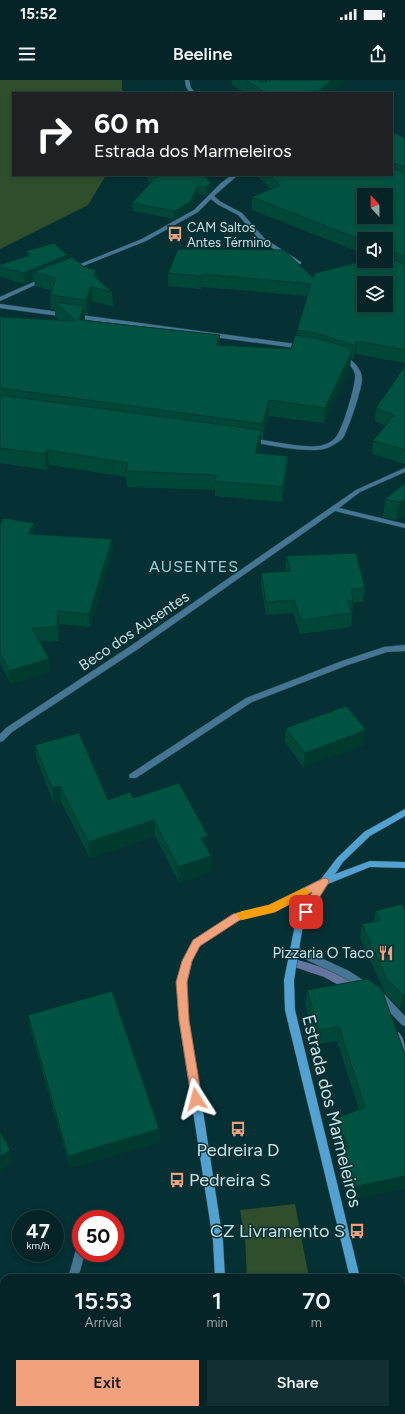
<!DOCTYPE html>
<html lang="en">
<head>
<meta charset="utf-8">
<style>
  :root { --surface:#042427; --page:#123033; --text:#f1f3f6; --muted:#97a4a7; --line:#254144; --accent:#f1a17c }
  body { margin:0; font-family:Figtree,sans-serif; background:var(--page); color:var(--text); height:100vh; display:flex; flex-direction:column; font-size:15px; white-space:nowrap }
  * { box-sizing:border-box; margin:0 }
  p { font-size:13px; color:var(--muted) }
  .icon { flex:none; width:22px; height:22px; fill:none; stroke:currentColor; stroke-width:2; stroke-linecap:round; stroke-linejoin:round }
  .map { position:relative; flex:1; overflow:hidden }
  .drawer { position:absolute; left:0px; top:1194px; width:405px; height:140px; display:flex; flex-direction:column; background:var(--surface); border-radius:12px 12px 0 0; box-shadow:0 2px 6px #0003,0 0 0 1px var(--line) }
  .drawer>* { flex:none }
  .hud { position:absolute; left:12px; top:12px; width:381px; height:84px; border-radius:0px; box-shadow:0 2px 6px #0003,0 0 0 1px var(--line); background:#202124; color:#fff; overflow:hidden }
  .needle { width:26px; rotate:338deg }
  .fabs { position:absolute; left:357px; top:108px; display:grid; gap:8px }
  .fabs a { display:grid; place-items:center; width:36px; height:36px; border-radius:0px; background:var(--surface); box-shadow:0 2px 6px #0003,0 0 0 1px var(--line); font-size:20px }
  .speed { position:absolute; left:12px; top:1130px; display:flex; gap:8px; font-size:20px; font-weight:700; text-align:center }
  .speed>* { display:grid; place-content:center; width:52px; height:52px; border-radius:50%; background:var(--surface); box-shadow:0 2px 6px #0003,0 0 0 1px var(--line); line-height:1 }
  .speed small { font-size:10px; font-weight:400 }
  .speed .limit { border:6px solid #d22; background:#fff; color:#111 }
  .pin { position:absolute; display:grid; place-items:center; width:34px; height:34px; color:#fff; margin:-17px; border-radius:8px; box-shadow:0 2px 6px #0006 }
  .me { position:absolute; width:44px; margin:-22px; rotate:351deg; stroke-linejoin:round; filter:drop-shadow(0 0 3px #0008) }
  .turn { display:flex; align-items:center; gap:14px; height:84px; padding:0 16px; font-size:18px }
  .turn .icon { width:52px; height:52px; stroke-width:2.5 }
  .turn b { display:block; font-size:28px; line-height:34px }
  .eta { display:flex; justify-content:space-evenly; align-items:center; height:68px; text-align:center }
  .eta b { font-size:24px; font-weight:600; line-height:28px }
  .button { display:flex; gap:8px; margin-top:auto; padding:8px 16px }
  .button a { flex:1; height:46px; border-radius:0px; background:var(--accent); color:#111; font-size:16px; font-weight:600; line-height:46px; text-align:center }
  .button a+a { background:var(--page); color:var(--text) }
  .status { display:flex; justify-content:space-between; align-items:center; height:28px; padding:0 20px; background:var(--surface); direction:ltr }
  .status svg { height:11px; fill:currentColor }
  header { display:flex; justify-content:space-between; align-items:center; height:52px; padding:0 16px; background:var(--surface); font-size:18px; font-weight:600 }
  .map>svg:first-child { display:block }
  .green { fill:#2f4e2b }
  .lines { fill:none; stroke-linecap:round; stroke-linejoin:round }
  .stream { fill:#64769d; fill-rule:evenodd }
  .lane-casing { stroke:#254c50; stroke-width:1 }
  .street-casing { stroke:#254c50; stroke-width:1 }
  .secondary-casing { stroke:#254c50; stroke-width:1 }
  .lane { fill:#477694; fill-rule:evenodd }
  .street { fill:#477694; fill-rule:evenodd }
  .secondary { fill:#52a1d1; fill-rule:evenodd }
  .wall { fill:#004738 }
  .shaded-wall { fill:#00392e }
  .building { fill:#005241; stroke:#00392e; fill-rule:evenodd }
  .route { fill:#f1a17c; stroke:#9d6951 }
  .slow { fill:#f59e0b }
  .labels { text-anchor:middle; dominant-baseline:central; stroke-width:3; stroke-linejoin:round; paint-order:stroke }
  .far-poi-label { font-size:13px; fill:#cce1e4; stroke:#053034; text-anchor:start }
  .street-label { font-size:15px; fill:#cce1e4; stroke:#053034 }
  .poi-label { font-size:15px; fill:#cce1e4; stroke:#053034; text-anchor:end }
  .neighbourhood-label { font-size:16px; letter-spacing:1px; fill:#a2ccd1; stroke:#053034 }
  .near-street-label { font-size:18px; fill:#cce1e4; stroke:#053034 }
  .near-poi-label { font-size:18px; fill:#cce1e4; stroke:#053034 }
</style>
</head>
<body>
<div class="status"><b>15:52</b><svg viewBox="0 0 49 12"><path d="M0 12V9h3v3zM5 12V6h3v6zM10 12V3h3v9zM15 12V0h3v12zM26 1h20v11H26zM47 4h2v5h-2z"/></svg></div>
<header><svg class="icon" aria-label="menu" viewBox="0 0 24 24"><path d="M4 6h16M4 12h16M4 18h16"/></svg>Beeline<svg class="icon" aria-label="share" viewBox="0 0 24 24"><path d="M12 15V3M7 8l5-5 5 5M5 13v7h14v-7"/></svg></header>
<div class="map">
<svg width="405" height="1334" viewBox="0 0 405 1334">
  <rect width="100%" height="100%" fill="#053034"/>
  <path class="green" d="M0,0H122V13H13V95H106L88,125L0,169Z
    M295,1124L309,1198H247L245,1159L240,1130Z
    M246,1330H333L334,1334H241Z"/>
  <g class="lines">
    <path class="stream" d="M298,880C311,883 355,898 360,909L359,912L355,913L351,912L324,897L294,887L293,884L294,881Z
      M396,951C405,955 405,967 405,976L401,974L391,956L392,953Z"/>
    <defs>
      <path id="lane" d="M405,565V571L387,572L348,585L252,622L136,698H130L129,696L130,694L246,618L342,581L384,567Z
        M81,1165V1173H85L78,1198H68L76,1170L77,1166Z
        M4,1253V1265L0,1267V1255Z"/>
      <path id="street" d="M185,0H189L191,8L196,13C187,13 186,8 185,0Z
        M232,95H238L214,116L221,122L242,133L264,158L301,182V184H297L260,160L238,135L217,124L211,119L198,132L146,161L73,190L68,189L142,159L194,130L221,103Z
        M43,198L48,199L0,221V217Z
        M0,224L303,265L306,267L303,269L0,228Z
        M341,275C351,278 362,288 362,299C362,309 348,350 343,358C339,362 332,366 327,368C312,374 265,365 248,361V359L250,358C266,360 309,370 323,365C327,364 333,361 336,357C342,351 357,302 355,294C352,284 345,282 338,277Z
        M405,388V392L360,412L339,428L405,444V448L335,431L138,569L12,652L3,661L0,662V654L6,648L132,565L356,410Z
        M295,866L349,891L369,904L371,907L369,910L366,911L363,910L343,897L292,873L290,870L292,867Z
        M379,911L382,912L405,936V946L402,945L376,918L374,915L376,912Z"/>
      <path id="secondary" d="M405,729V736L370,756L343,782L335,794L370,781L405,782V788L370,787L328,804L316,820L303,845L294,900L295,930L360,1198H350L285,930L284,900L295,845L312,812L274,832L239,840L199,866L192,881L187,902L189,940L223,1161L225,1198H215L213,1161L179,940L177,902L182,881L193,860L234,834L269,826L321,799L337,778L364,752Z
        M168,1330H184L182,1334H166Z
        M384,1330H396L397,1334H385Z"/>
    </defs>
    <use href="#lane" class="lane-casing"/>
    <use href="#street" class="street-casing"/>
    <use href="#secondary" class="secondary-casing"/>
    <use href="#lane" class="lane"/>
    <use href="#street" class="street"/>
    <use href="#secondary" class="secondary"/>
  </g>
  <path class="wall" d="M232,0H346L330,13H246L232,5Z
    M392,52L405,58V283L356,274L353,280L351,277L350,288L324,343L269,336L263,359H261V366L259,374L288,376V392L282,422L215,416V410L127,407L126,397L49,385L46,390L0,383V237L59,240L55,237V230L51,229L50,215L51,210L35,206L34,200L25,204L0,197V185L27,176L26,171L67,175V179L84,187L96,190L97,199L112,212L113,227L92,221L87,234H84L85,240L220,255L219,265L291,269L297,255V250L308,216L202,207L201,209L168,206V193L313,198L386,181V159H364V174L252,130V117L271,109L256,95H392Z
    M148,95H209L206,99L211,111L206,116L199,114L189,131L174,139L133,131L132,123L151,103L148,102Z
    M405,286V384L372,374L373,361L386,346L375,341L376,328Z
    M405,403L396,440L383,437L385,419Z
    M0,445L35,454L112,459L113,472L90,547L59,544L58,561H39L50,592L11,604L0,583Z
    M286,476L365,508L363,522H353L351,547L300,554L293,533L266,535L261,506V493L286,491Z
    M286,648L364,665L303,687L285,662Z
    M35,665L108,720L133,718L208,771L211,776V792L179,803L155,756L90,778L61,722L54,724L37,681Z
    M405,830V927L400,929L385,913L360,858L362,844L374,841L375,831Z
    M307,910L405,974L351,1120L340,1081L342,1070L333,1052L335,1039L359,1030L337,961L317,964L305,924Z
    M28,935L159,1049L160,1062L70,1088L30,948Z
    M405,1281V1316L401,1307V1282Z"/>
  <path class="shaded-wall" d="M332,0H346L330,13H316Z
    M204,95H209L204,104Z
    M211,103V111L206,116V107Z
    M198,106L199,114L189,131L174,139V131Z
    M67,175L68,186L33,192L34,200L25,204L24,193Z
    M96,190L97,205L94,196Z
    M202,194V207L201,209V196Z
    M91,207L92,221L87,234L86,220Z
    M84,226L85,241L79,240Z
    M220,255L219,270L216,265Z
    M357,261L356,274L353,280L355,267Z
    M351,273L350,288L324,343L325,328Z
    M269,320V336L263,359V344Z
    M261,350V366L255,389V373Z
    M47,370L49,385L46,390L45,374Z
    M288,376V392L282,422L283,407Z
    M405,420V438L396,440L399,422Z
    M34,443L35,456L28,454Z
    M112,459L113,472L90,547L89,534Z
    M58,531L59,544L58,561L57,547Z
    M49,579L50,592L11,604L9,591Z
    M366,650L364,665L303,687L305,673Z
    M60,706L61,722L54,724L52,708Z
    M154,740L155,756L90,778L88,762Z
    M208,756V772L201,758Z
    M211,776V792L179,803L178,787Z
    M405,914V927L400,929L403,915Z
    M159,1049L160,1062L70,1088L68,1076Z
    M10,1070L12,1083L0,1092V1077Z
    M405,1096V1109L351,1120L353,1107Z"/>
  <path class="building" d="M245,0H260L261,2H267L266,0H332L316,13H266Z
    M173,10L176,13H153Z
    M392,52L405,58V87L392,83Z
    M392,88L405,94V177L386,169V159H364V161L252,117L280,105L270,95H392ZM364,115H386V137H364Z
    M151,95H204V96L211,103L206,107L198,106L189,123L174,131L132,123L157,96Z
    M54,163L67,175L24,193L0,187V185L30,175L26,171Z
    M178,169L284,170L313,198L315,193L364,181H386V176L405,185V270L357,261L355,267L353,265L316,253L297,250L311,204L202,194L201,196L168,193ZM364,203H386V225H364Z
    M72,177L84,187L96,190L94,196L112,212L91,207L86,220L50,215L56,198L33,192Z
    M54,222L84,226L79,240L220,255L216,265L291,269L295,255L315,258L347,267L351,273L325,328L269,320L263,344L0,308V237L76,241Z
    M405,286V370L373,361L394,335L376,328Z
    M0,315L261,350L255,373L288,376L283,407L215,401L216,395L126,391L128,383L47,370L45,374L0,368Z
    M405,403V420L399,422L385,419Z
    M3,438L34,443L28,454L112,459L89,534L58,531L57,547L32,548L49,579L9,591L0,573V445Z
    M356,473L365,508L351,509L353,521H347L352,533L301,540L294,520L266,522L261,493L291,491L286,476Z
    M346,626L366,650L305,673L286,648Z
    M79,653L108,720L130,712L133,718L179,703L208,756L201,758L211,776L178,787L154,740L88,762L60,706L52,708L35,665Z
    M402,824L405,830V914L403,915L387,899L362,844L380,840L375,831Z
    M368,899L378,906L382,910L405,974V1096L353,1107L342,1068L349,1067L335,1039L365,1027L339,947L319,950L307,910Z
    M112,911L159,1049L68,1076L28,935Z
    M0,1051L10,1070L0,1077Z
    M405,1281V1298L401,1290V1282Z"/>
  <path class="route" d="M324,798L328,799L329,802L309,834H302L301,832L312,812L275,832L240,840L200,866L192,881L187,902L189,940L202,1019L200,1022L196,1024L192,1022L179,940L176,902L182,881L193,860L233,834L269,825Z"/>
  <path class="slow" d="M304,808L308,809L309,812L308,815L275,832L242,840L238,838L237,835L238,833L242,831L269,825Z"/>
  <defs>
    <symbol id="bus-bare" viewBox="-9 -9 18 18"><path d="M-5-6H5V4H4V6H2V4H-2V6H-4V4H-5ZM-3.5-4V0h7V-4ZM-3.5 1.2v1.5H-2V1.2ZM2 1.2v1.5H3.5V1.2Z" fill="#f1a17c" stroke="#053034" stroke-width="2.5" paint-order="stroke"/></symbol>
    <symbol id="restaurant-bare" viewBox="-9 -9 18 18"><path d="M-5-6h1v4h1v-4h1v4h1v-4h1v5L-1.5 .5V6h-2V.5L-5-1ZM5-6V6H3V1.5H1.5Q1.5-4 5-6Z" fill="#f1a17c" stroke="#053034" stroke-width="2.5" paint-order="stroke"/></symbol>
  </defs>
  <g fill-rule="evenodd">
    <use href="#bus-bare" x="164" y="143" width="22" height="22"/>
    <use href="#restaurant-bare" x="375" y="862" width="22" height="22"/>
    <use href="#bus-bare" x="227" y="1038" width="22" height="22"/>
    <use href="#bus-bare" x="166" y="1089" width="22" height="22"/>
    <use href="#bus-bare" x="346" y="1140" width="22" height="22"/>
  </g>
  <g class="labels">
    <g class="far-poi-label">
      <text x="187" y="147">CAM Saltos<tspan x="187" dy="15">Antes Término</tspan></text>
    </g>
    <g class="street-label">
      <text transform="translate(134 551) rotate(-34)">Beco dos Ausentes</text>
    </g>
    <g class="poi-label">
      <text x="374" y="873">Pizzaria O Taco</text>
    </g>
    <g class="neighbourhood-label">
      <text x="194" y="486">AUSENTES</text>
    </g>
    <g class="near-street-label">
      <text transform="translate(332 1031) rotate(76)">Estrada dos Marmeleiros</text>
    </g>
    <g class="near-poi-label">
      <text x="238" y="1070">Pedreira D</text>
      <text x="189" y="1100" text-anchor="start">Pedreira S</text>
      <text x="345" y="1151" text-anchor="end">CZ Livramento S</text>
    </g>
  </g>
</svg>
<div class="fabs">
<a><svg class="needle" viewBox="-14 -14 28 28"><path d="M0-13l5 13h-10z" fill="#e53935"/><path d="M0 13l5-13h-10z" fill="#97a4a7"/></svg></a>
<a><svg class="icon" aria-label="sound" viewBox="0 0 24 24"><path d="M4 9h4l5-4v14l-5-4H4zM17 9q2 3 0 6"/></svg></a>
<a><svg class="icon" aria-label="layers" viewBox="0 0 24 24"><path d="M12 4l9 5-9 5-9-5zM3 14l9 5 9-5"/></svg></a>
</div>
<div class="speed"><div>47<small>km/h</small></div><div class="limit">50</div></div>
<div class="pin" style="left:306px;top:832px;background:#d93025"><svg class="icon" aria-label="arrive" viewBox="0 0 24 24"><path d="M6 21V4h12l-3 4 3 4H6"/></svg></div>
<svg class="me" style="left:196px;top:1019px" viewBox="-20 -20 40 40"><path d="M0-17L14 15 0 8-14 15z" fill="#f1a17c" stroke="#fff" stroke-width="4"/></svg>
<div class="hud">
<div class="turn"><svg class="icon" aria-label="right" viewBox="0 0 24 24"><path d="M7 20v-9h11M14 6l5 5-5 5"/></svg><div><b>60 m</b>Estrada dos Marmeleiros</div></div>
</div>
<section class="drawer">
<div class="eta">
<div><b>15:53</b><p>Arrival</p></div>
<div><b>1</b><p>min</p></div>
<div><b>70</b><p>m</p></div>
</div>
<div class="button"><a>Exit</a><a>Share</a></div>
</section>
</div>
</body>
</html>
